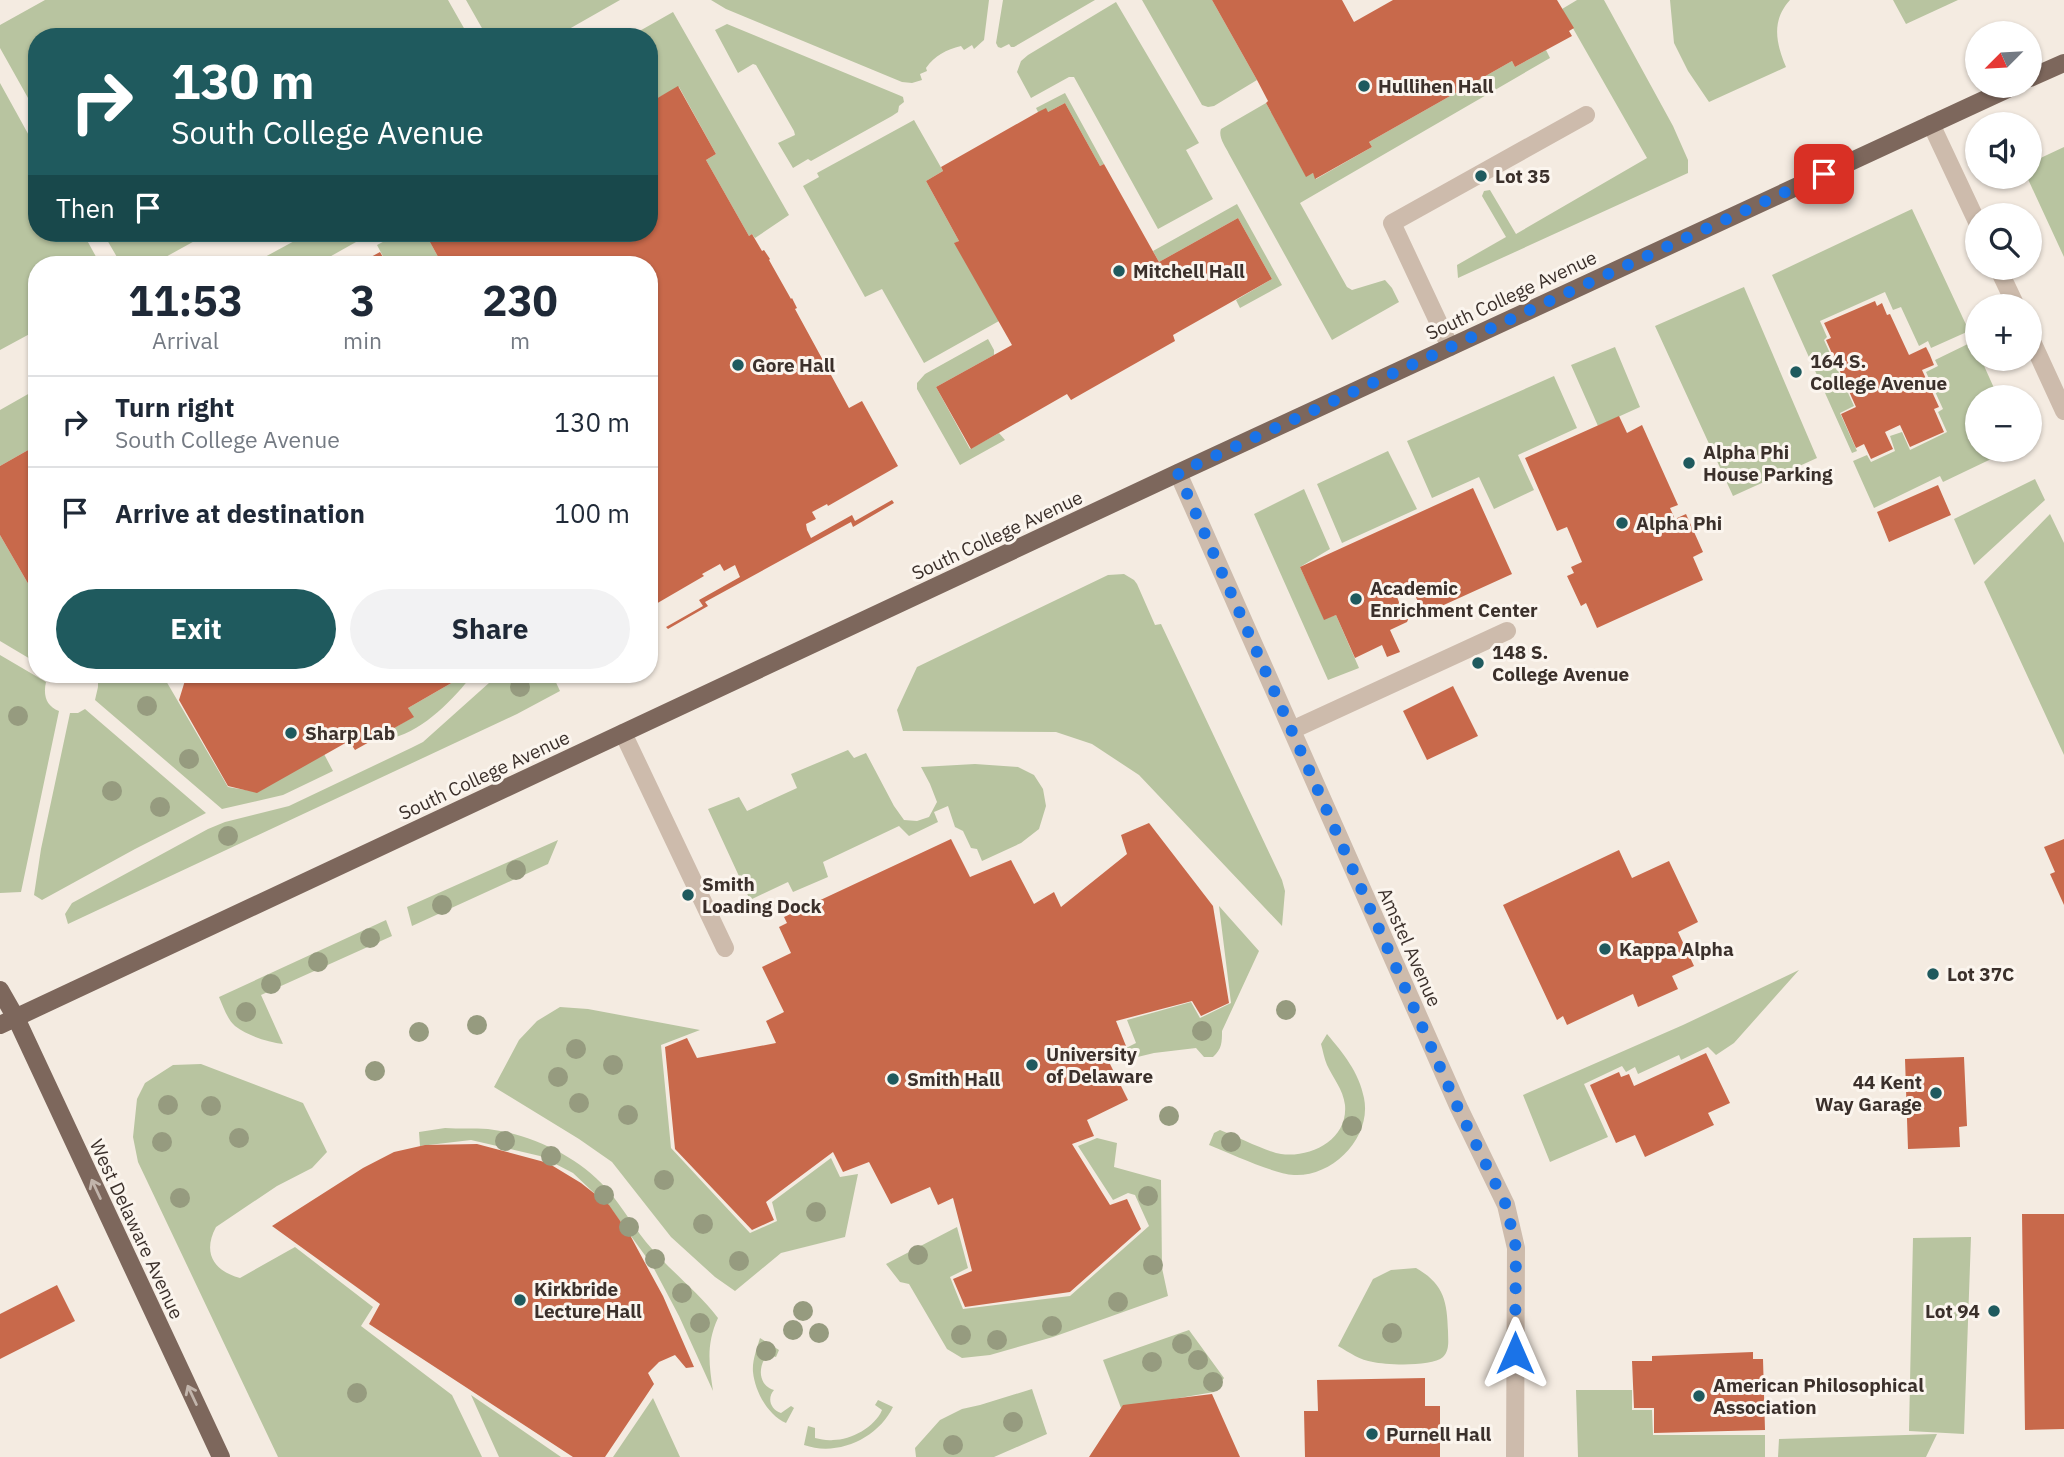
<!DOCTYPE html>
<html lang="en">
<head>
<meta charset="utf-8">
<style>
  :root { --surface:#fff; --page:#f2f2f3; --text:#1f2937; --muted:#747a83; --line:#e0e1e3; --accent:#1f5a5e }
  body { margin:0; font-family:"IBM Plex Sans",sans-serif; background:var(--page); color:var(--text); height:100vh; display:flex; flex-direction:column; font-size:26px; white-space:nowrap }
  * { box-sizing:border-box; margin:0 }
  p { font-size:23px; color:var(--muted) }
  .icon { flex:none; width:38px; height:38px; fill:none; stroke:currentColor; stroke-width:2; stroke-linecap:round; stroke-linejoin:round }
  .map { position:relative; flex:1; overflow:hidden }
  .sheet { position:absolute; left:28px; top:256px; width:630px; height:427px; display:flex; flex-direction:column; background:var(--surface); border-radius:28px; box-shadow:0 2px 5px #0004 }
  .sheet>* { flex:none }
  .banner { position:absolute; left:28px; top:28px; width:630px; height:214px; border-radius:28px; box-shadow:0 2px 5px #0004; background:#1f5a5e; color:#fff; overflow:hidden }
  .needle { width:46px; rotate:246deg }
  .tools { position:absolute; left:1965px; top:21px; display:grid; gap:14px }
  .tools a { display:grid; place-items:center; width:77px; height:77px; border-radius:50%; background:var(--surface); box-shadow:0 2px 5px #0004; font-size:35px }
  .pin { position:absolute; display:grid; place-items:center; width:60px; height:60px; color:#fff; margin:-30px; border-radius:14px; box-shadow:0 4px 10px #0006 }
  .me { position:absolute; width:77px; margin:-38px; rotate:0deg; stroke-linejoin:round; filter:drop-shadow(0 0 5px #0008) }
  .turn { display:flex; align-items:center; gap:24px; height:147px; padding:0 28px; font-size:32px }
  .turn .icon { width:91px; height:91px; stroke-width:2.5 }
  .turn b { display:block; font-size:49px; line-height:60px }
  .then { display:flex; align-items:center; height:66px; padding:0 28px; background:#0003; gap:14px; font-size:26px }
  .eta { display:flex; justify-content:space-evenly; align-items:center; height:119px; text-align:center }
  .eta b { font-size:42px; font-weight:800; line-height:49px }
  .cta { display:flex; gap:14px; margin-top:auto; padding:14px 28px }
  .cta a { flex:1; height:80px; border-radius:42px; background:var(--accent); color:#fff; font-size:28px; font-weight:800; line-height:80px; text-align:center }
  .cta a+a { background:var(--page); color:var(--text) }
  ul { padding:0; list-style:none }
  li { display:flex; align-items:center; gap:21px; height:91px; padding:0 28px; border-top:2px solid var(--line) }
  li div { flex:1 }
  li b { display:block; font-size:26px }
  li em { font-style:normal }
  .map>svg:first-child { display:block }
  .green { fill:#b8c4a0 }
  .building { fill:#c8694b }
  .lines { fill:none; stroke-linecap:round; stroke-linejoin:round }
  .minor { stroke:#cdbbac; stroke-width:18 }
  .major { stroke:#7d675c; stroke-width:18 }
  .tree { fill:#969b7f }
  .oneway { stroke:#c2b5ac }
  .route { stroke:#1a73e8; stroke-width:12; stroke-dasharray:0 21.6 }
  .poi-dot { fill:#1f5a5e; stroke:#fbf5ee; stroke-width:2.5 }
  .labels { text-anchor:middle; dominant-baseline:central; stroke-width:6; stroke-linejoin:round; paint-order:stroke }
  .poi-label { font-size:19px; font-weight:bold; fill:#3b302b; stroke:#fbf5ee; text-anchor:start }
  .street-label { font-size:19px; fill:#3b302b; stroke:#fbf5ee }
</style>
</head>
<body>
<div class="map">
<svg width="2064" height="1457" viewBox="0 0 2064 1457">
  <rect width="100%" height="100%" fill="#f4ebe1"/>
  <path class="green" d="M45,0H448L469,37H37V114L0,48V25Z
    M466,0H620L555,37H487Z
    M711,0H989L984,40L974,49L972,45L964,50L961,46C946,50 935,55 926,68L927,71L920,74L922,80L912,83L902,82L726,9Z
    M1003,0H1095L1014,47H1011L1009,44L1001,48L998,47L996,43Z
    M1142,0H1212L1257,80L1214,106L1208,107L1202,105Z
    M1577,0H1604L1673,126L1688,160V173L1458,278L1457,265L1506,237L1482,196L1484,191L1490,190L1516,234L1647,158L1562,9Z
    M1670,0H1790C1771,21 1776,43 1786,67L1709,102L1688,71L1674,43Z
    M1893,0H1958L1906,24Z
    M1116,2L1199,143L1186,150L1213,199L1158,229L1074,77H1069L1031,98L1017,72L1021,61L1028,55Z
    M673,12L789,215L755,238L752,234L749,236L706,160L716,154L679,87L650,102L649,101V37H629Z
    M727,24L901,96L903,97L904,102L899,106L898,112L892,116L811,161L808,159L793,168L778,143L795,135L794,131L756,65L753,64L738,73L715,30Z
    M1546,50L1550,58L1300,203L1347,287L1352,290L1385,280L1392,288L1399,302L1332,340L1229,154C1225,146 1218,137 1221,129L1266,103L1306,176L1313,173L1316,179L1372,147L1369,142L1512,61L1515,67Z
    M0,83L37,150V233H83L100,264H37V330L0,350Z
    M1065,93L1104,164L1100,166L1065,103L1048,112H1038L1036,108Z
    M914,120L943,171L926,181L959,241L955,243L999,321L924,363L882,289L865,297L803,186L819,177L817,173Z
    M2064,147V257L2027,177H2030V163Z
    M1237,204L1282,285L1240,308L1236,300L1272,279L1238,218L1159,262L1153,251Z
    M1912,209L1969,331L1931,348L1928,341L1919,346L1901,307L1893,310L1885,292L1820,321L1827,337L1824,340L1854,406L1840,413L1857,451L1852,453L1772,275Z
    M103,233H209L153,264H121Z
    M309,233H372L317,264H252Z
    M400,233H425L442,264H387L377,245Z
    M1744,287L1817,458L1733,496L1655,326Z
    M988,339L994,350V355L936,387L970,449L999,433L1005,440L960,465L917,389V383L925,374Z
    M1974,341L1977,350L1978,359H1981L1998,397H1978V450H2010L1943,482L1940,476L1874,508L1853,461L1867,455L1871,462L1895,451L1890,436L1902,432L1910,450L1947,432L1938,412L1943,409L1926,372L1938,366L1935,360Z
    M1615,347L1640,407L1598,426L1571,365Z
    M1554,376L1577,428L1518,455L1534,490L1494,509L1479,477L1432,498L1407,441Z
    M37,389V445L0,466V410Z
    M1388,451L1417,509L1342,543L1317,484Z
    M2035,479L2045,500L1974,565L1954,519Z
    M1304,489L1330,549L1300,567L1324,619L1336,615L1359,668L1328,680L1254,514Z
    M2050,514L2064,543V755L1984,582Z
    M0,535L37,599V663L0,641Z
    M1124,574L1134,580L1137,584L1155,625L1161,624L1282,880L1285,891L1282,926L1139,775L1092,744L1056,732L903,731L897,710L917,667L1108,575Z
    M0,655L46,682C43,695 46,706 59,711L21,892L0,893Z
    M111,674H162L228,787L257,792L324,754L333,771L283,795L222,809L95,700L98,687V681Z
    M467,674H473C454,699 425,729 393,738L389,731L413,717L408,708Z
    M499,674H552L560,691L517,714L68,924L65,914L72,903L208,829L225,822L289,806L411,748L423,742Z
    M85,709L206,813L135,849L42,900L34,895L41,849L70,713H78Z
    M848,750L854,758L866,753L894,806L904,820L917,821L929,817L937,802L930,784L921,767L975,764L1018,767L1034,775L1043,789L1046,806L1039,829L1021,843L982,861L977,849L971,848L963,831L955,827L948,806L934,812L938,822L909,836L899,826L823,862L828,877L793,892L788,882L750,900L708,809L739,797L747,811L797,788L791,774Z
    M558,840L548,864L412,926L407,907Z
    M1219,906L1259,951L1222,1031C1222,1042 1222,1049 1213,1057H1204L1196,1048L1154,1053L1121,1061L1118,1052L1136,1043L1127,1020L1191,1002L1200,1018L1231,1003Z
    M386,920L392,936L261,995L283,1044C268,1042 248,1036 235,1026C227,1019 223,1006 219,997Z
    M1799,970L1734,1043L1716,1055L1708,1047L1681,1060L1679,1055L1638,1074L1635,1067L1626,1072L1622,1066L1584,1084L1608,1137L1550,1162L1523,1095L1683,1025Z
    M560,1007L588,1009L700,1030L661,1045L671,1148L750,1233L777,1221L772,1202L831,1158L840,1177L858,1174L845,1237L781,1253L735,1291L715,1277L671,1237L612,1162L579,1139L494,1087L519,1040L537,1021Z
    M1327,1034C1343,1053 1359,1072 1364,1098C1372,1137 1333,1177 1294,1175C1271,1173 1232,1154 1209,1145L1214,1133L1220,1130C1236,1136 1267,1152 1281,1154C1312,1158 1348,1139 1345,1105C1343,1089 1333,1078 1327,1065C1324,1058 1323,1051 1321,1044Z
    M201,1064L303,1103L327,1152L312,1168L277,1186L216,1227C202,1253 214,1271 240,1278L295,1247L373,1307L361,1326L452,1395L482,1457H278L138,1162L133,1137L137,1099L145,1083L173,1065Z
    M445,1128C459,1129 474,1128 488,1129C531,1134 577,1156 606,1188C623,1207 635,1230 652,1249C673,1273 699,1293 718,1318C706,1344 709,1364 713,1391L679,1316L652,1265L612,1210L573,1173L540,1156L471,1140L420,1146L419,1132Z
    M1097,1138L1117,1143L1114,1167L1161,1180L1162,1268L1168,1296L1053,1337L990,1355L962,1358L947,1349L909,1284L900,1282L886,1264L957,1227L968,1268L950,1277L963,1309L1070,1296L1149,1226L1135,1195L1128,1193L1113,1200L1078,1146Z
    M1971,1237L1964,1434L1909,1431L1913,1238Z
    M1416,1268C1444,1284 1447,1301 1448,1331C1448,1340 1450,1350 1443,1357C1432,1367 1386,1365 1373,1362C1360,1360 1350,1353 1338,1346L1373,1279L1391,1270Z
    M1189,1330L1224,1378L1214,1392L1121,1408L1103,1360Z
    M760,1338L779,1350L776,1357L772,1356L765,1358C758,1370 759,1385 774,1390C767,1398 770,1409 781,1413L791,1406L794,1408L786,1423C768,1415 755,1392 753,1372C752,1361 757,1348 760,1338Z
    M1032,1389L1047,1434L994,1457H916L915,1448L940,1420L962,1409L980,1405Z
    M1576,1390H1632V1410H1652L1653,1435H1765V1457H1578Z
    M471,1395L561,1457H499Z
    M653,1398L680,1457H613Z
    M878,1400L893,1407C878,1438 838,1457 804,1445L808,1426L815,1428V1438C821,1439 827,1441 833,1440C851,1440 875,1427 882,1410L875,1405Z
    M1937,1434L1926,1457H1778L1779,1439Z"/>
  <path class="building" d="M1212,0H1342L1354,22L1393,0H1557L1574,28L1569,31L1572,36L1515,67L1512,61L1369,142L1372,147L1315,179L1313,173L1306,177L1266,103L1268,101L1257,80Z
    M678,86L716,154L706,160L749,236L752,234L762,251L764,250L770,259L769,260L791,299L792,298L797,308L795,309L849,408L862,401L898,466L828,506L827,504L812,512L816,519L806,524L807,530L811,538L852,515L855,521L892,500L894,503L853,527L851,522L705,602L708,606L668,629L666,627L703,606L699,600L740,577L735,565L724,571L720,564L702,574L704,576L649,608V264H442L425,233H649V103Z
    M1065,103L1100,166L1104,164L1159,262L1238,218L1272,279L1173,335L1175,341L1071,400L1067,394L971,449L936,387L1012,345L954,243L959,241L926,181L943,171L941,167L1038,112L1046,108L1048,112Z
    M380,252L387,264H358Z
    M1875,301L1877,306L1882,303L1887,315L1890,314L1909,355L1926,347L1930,355L1934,365L1922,370L1939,407L1934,409L1944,432L1910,447L1900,425L1885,432L1893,449L1871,459L1864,444L1856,448L1841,414L1856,407L1826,340L1831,338L1824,323Z
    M1619,416L1627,433L1642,425L1678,505L1670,508L1675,519L1686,514L1703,552L1693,557L1703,580L1597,628L1586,603L1581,606L1567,576L1574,573L1571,567L1582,562L1567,527L1557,531L1525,458Z
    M37,445V599L0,535V466Z
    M1938,485L1951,515L1889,542L1877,512Z
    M1473,488L1512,574L1424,614L1411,587L1396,594L1400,605L1409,608L1411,613L1407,622L1390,630L1400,652L1387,657L1382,645L1355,658L1336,615L1324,620L1300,567Z
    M187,674H467L408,708L414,717L355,750L349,741L257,793L228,786L179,700Z
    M1453,686L1478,736L1427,760L1403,711Z
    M1149,823L1213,906L1229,1003L1201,1016L1192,1001L1116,1021L1126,1046L1107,1058L1128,1100L1087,1120L1094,1136L1072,1144L1110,1205L1127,1199L1141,1229L1070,1292L965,1307L953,1279L972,1271L953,1198L938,1205L930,1187L891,1204L869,1162L843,1172L833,1152L766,1202L774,1220L752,1230L675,1149L665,1047L687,1038L697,1058L776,1043L766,1021L784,1012L762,967L791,953L779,927L787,923L784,917L951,839L970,877L1011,860L1034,904L1054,892L1061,907L1127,854L1121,835Z
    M2064,839V905L2050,874L2055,872L2044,847Z
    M1619,850L1632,878L1669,861L1698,922L1678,932L1694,966L1672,976L1678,989L1638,1007L1633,994L1567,1025L1563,1016L1557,1020L1503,905Z
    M1706,1053L1730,1103L1708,1113L1714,1125L1645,1157L1635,1135L1616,1143L1590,1085L1619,1072L1621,1077L1629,1074L1634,1086Z
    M1964,1057L1967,1126L1959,1127L1960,1147L1908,1149L1905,1059Z
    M477,1144L548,1163L581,1183L609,1205L630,1235L645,1263L663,1296L694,1367L686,1368L675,1355L659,1362L648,1373L654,1384L605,1457H573L369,1324L380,1304L272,1226L363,1168L394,1152L425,1145Z
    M2022,1214H2064V1429L2025,1430Z
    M57,1285L75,1321L0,1359V1314Z
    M1753,1352V1359H1763L1765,1430L1654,1433V1408H1634L1632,1361H1652V1356Z
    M1425,1378V1406H1440V1457H1305L1304,1411H1318L1317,1380Z
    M1212,1394L1240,1457H1089L1123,1405Z"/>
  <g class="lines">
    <path class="minor" d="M1931,124L1978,224
      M1998,268L2016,306
      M2030,337L2064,411
      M1450,347L1392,223L1586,115
      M1178,473L1459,1108L1506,1205L1516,1248L1515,1457
      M1292,730L1507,631
      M623,733L725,948"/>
    <path class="major" d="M2030,78L2064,63
      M0,990L16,1018L221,1457
      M0,1025L1178,473L2014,86"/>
  </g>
  <g class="tree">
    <circle cx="520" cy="687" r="10"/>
    <circle cx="147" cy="706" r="10"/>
    <circle cx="18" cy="716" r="10"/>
    <circle cx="189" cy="759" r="10"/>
    <circle cx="112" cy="791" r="10"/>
    <circle cx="160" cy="807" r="10"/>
    <circle cx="228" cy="836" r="10"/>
    <circle cx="516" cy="870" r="10"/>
    <circle cx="442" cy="905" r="10"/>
    <circle cx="370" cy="938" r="10"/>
    <circle cx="318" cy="962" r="10"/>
    <circle cx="271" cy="984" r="10"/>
    <circle cx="1286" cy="1010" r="10"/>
    <circle cx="246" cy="1012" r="10"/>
    <circle cx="477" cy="1025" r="10"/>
    <circle cx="1202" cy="1031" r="10"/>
    <circle cx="419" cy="1032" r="10"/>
    <circle cx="576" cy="1049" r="10"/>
    <circle cx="613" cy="1065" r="10"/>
    <circle cx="375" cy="1071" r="10"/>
    <circle cx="558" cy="1077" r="10"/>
    <circle cx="579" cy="1103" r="10"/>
    <circle cx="168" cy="1105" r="10"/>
    <circle cx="211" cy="1106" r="10"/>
    <circle cx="628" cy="1115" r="10"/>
    <circle cx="1169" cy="1116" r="10"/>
    <circle cx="1352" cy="1126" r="10"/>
    <circle cx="239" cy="1138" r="10"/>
    <circle cx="505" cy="1141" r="10"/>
    <circle cx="162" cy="1142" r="10"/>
    <circle cx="1231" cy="1142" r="10"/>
    <circle cx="551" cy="1156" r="10"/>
    <circle cx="664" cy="1180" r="10"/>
    <circle cx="604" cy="1195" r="10"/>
    <circle cx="1148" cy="1196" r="10"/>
    <circle cx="180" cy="1198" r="10"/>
    <circle cx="816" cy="1212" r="10"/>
    <circle cx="703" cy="1224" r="10"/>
    <circle cx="629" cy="1227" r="10"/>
    <circle cx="918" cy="1255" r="10"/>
    <circle cx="655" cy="1259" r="10"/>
    <circle cx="739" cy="1261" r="10"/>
    <circle cx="1153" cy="1265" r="10"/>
    <circle cx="682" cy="1293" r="10"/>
    <circle cx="1118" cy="1302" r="10"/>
    <circle cx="803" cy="1311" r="10"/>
    <circle cx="700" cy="1323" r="10"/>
    <circle cx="1052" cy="1326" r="10"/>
    <circle cx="793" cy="1330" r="10"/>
    <circle cx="819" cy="1333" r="10"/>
    <circle cx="1392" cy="1333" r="10"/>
    <circle cx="961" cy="1335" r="10"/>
    <circle cx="997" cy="1340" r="10"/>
    <circle cx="1182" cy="1344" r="10"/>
    <circle cx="766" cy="1351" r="10"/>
    <circle cx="1198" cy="1360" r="10"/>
    <circle cx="1152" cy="1362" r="10"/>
    <circle cx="1213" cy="1382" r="10"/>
    <circle cx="357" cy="1393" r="10"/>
    <circle cx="1013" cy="1422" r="10"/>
    <circle cx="953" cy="1445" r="10"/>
  </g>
  <defs><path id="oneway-shaft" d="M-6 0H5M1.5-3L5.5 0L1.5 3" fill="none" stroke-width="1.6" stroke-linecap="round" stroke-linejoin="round" transform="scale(1.75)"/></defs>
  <g class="oneway">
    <use href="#oneway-shaft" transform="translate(96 1189) rotate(-115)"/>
    <use href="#oneway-shaft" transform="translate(192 1395) rotate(-115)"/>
  </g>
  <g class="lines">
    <path class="route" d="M1515,1353L1516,1248L1506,1205L1458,1108L1178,473L1824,174"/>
  </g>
  <g class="poi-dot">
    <circle cx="1364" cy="86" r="7"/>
    <circle cx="1481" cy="176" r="7"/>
    <circle cx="1119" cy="271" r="7"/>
    <circle cx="738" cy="365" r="7"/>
    <circle cx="1796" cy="372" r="7"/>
    <circle cx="1689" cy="463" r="7"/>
    <circle cx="1622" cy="523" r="7"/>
    <circle cx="1356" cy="599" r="7"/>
    <circle cx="1478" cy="663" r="7"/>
    <circle cx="291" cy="733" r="7"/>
    <circle cx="688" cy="895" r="7"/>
    <circle cx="1605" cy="949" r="7"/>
    <circle cx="1933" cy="974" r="7"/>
    <circle cx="1032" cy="1065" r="7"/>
    <circle cx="893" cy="1079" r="7"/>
    <circle cx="1936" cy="1093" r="7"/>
    <circle cx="520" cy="1300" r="7"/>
    <circle cx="1994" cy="1311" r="7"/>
    <circle cx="1699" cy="1396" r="7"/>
    <circle cx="1372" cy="1434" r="7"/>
  </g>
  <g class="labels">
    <g class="poi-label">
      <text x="1378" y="86">Hullihen Hall</text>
      <text x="1495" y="176">Lot 35</text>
      <text x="1133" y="271">Mitchell Hall</text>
      <text x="1810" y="361">164 S.<tspan x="1810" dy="22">College Avenue</tspan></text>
      <text x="752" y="365">Gore Hall</text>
      <text x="1703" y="452">Alpha Phi<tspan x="1703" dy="22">House Parking</tspan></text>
      <text x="1636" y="523">Alpha Phi</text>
      <text x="1370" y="588">Academic<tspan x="1370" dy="22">Enrichment Center</tspan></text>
      <text x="1492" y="652">148 S.<tspan x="1492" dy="22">College Avenue</tspan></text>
      <text x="305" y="733">Sharp Lab</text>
      <text x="702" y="884">Smith<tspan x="702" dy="22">Loading Dock</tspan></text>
      <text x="1619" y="949">Kappa Alpha</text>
      <text x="1947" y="974">Lot 37C</text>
      <text x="1046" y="1054">University<tspan x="1046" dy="22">of Delaware</tspan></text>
      <text x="907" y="1079">Smith Hall</text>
      <text x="1922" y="1082" text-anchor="end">44 Kent<tspan x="1922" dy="22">Way Garage</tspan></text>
      <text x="534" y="1289">Kirkbride<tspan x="534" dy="22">Lecture Hall</tspan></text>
      <text x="1980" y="1311" text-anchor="end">Lot 94</text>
      <text x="1713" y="1385">American Philosophical<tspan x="1713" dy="22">Association</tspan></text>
      <text x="1386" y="1434">Purnell Hall</text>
    </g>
    <g class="street-label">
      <text transform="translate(1511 295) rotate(-25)">South College Avenue</text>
      <text transform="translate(997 535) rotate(-25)">South College Avenue</text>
      <text transform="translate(484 775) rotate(-25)">South College Avenue</text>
      <text transform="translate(1410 947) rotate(66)">Amstel Avenue</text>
      <text transform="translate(137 1229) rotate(65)">West Delaware Avenue</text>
    </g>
  </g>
</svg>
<div class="tools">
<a><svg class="needle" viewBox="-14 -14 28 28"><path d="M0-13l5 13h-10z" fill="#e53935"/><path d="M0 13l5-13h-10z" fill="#747a83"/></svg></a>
<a><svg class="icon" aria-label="sound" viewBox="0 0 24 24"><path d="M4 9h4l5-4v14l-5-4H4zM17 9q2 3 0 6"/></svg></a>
<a><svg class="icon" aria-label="search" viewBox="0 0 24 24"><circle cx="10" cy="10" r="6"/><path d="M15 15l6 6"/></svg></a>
<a>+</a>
<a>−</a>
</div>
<div class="pin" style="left:1824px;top:174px;background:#d93025"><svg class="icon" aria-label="arrive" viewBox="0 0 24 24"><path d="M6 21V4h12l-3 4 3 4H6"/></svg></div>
<svg class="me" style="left:1515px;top:1353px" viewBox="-20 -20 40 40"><path d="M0-17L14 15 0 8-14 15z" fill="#1a73e8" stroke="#fff" stroke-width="4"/></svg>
<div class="banner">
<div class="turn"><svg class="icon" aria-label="right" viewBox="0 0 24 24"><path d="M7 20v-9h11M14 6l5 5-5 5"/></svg><div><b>130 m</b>South College Avenue</div></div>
<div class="then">Then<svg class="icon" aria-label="arrive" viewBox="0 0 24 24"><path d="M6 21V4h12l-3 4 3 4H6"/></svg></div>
</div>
<section class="sheet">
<div class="eta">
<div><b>11:53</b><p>Arrival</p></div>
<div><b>3</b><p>min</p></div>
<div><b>230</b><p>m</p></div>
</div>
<ul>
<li><svg class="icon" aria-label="right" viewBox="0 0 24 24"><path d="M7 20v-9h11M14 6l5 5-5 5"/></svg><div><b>Turn right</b><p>South College Avenue</p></div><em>130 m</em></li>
<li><svg class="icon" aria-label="arrive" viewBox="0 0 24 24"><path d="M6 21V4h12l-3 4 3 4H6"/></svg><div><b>Arrive at destination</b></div><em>100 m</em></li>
</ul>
<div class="cta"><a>Exit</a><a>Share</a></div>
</section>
</div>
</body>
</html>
